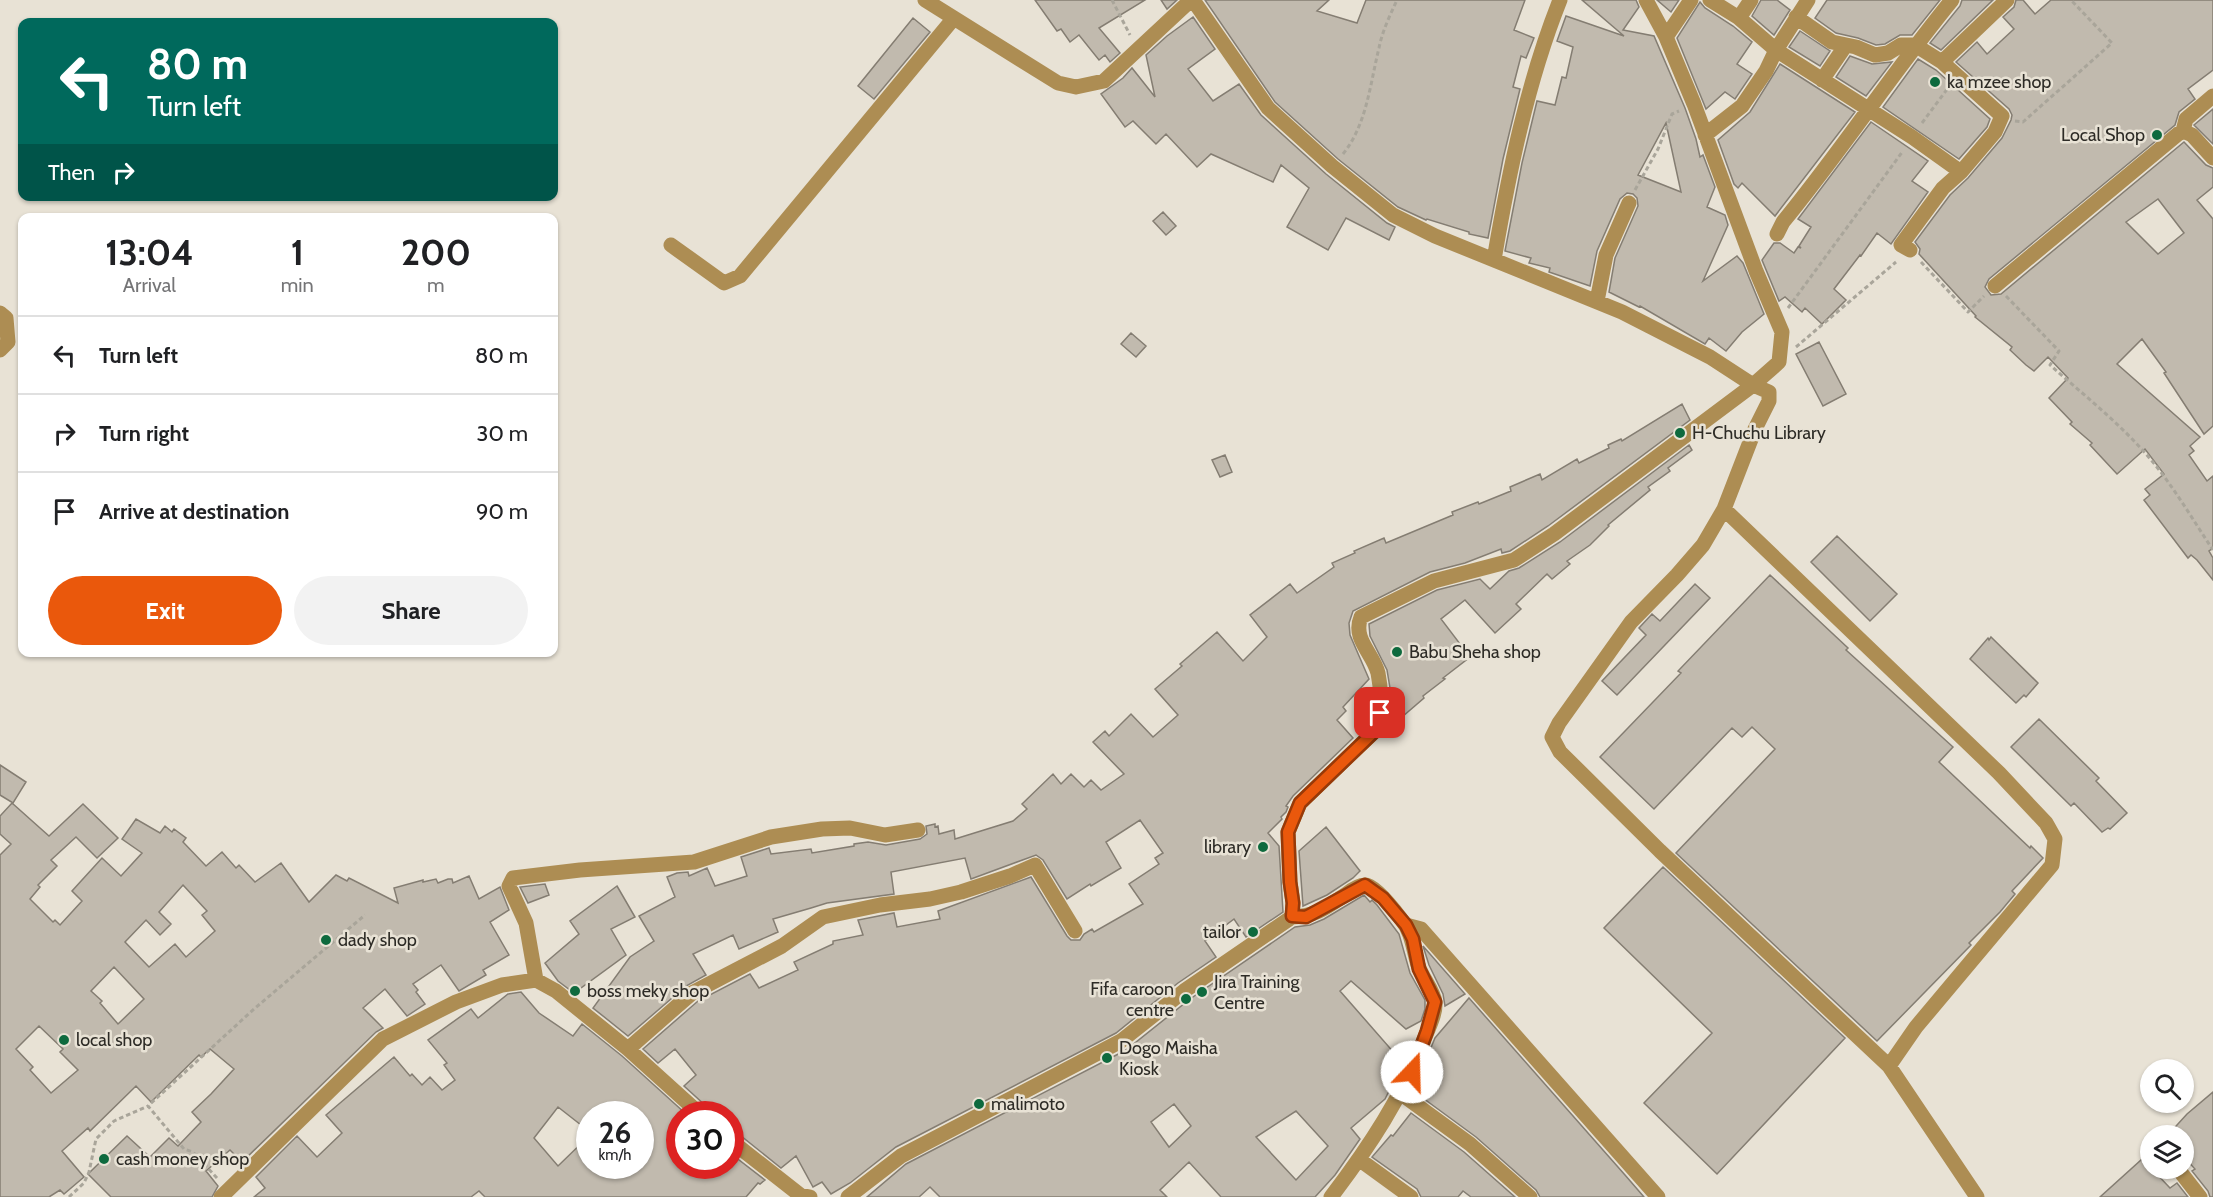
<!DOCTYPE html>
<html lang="en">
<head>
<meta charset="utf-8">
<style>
  :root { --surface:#fff; --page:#f2f2f2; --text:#202124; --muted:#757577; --line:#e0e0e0; --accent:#ea580c }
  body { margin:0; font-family:Cabin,sans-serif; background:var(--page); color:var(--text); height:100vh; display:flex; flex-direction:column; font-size:22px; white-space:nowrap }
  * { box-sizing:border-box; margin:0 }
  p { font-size:20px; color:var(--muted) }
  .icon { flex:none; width:33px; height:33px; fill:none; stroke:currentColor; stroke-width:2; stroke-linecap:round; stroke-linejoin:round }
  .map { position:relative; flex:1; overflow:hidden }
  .sheet { position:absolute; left:18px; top:213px; width:540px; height:444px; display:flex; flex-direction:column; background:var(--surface); border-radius:12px; box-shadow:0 2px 4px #0004 }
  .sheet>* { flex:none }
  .guide { position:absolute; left:18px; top:18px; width:540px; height:183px; border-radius:12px; box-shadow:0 2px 4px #0004; background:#00695c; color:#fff; overflow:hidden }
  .controls { position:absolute; left:2140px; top:1059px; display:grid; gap:12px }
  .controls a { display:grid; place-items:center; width:54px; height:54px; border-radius:50%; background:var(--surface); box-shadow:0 2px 4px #0004; font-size:30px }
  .speed { position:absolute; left:576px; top:1101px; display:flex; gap:12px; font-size:30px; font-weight:700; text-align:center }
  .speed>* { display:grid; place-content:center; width:78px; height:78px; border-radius:50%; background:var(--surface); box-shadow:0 2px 4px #0004; line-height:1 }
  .speed small { font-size:15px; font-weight:400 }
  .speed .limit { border:9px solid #d22; background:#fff; color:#111 }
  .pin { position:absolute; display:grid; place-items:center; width:51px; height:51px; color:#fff; margin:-26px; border-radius:12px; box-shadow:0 3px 9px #0006 }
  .me { position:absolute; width:66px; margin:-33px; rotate:21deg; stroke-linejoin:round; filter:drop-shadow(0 0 4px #0008) }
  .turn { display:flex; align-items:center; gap:21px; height:126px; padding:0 30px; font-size:27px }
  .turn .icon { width:78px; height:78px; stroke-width:2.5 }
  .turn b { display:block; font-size:42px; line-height:51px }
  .then { display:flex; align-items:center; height:57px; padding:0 30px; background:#0003; gap:12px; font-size:22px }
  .eta { display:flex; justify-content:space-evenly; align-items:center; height:102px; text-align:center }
  .eta b { font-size:36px; font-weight:800; line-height:42px }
  .button { display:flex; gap:12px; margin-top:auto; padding:12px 30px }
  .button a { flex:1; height:69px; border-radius:36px; background:var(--accent); color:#fff; font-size:24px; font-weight:800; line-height:69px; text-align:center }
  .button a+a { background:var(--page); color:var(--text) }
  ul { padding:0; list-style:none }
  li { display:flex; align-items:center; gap:18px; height:78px; padding:0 30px; border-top:2px solid var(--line) }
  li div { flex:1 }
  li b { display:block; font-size:22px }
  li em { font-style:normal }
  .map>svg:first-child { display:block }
  .building { fill:#c1baae; stroke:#847d72; stroke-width:1.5; fill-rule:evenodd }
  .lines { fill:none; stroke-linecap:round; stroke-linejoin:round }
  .path { stroke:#a9a59a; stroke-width:3; stroke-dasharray:4.5 3; stroke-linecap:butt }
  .minor { stroke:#ad8d53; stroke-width:15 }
  .route-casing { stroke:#983908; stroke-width:15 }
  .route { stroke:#ea580c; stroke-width:10 }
  .poi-dot { fill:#0e6a3e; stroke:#e8e2d5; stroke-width:2 }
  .labels { text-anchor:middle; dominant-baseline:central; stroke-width:5; stroke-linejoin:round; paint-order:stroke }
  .poi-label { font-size:18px; fill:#2d2b26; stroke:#e8e2d5; text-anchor:start }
</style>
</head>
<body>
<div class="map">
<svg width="2213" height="1197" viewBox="0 0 2213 1197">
  <rect width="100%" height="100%" fill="#e8e2d5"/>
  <path class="building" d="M1035,0H1145L1099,28L1120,53L1110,62L1105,55L1099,60L1079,35L1070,42L1061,29L1057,31Z
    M1161,0H1177L1167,9Z
    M1205,0H1329L1317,11L1357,23L1366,0H1525L1514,30L1534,38L1526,58L1521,56L1513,87L1520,89L1503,159L1488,238L1469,234V232L1427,219L1426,220L1398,207L1338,159L1275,102Z
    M1582,0H1636L1639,7L1623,30L1654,36L1685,108L1696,139L1700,157L1703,155L1715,187L1707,207L1725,215L1728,225L1703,281L1737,256L1743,263L1764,314L1742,332L1726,351L1709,338L1705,344L1640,306L1639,307L1609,292L1615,258L1638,206L1637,198L1633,194L1627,193L1620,199L1597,251L1590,286L1549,272L1550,268L1529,263L1531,258L1505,251L1522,163L1537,101L1555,105L1562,77L1566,78L1573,47L1557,41L1566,16L1624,36ZM1666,123L1681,192L1638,175Z
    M1657,0H1679L1671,12Z
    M1761,0H1777L1790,10L1774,35L1752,16Z
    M1827,0H1940L1912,35H1900L1885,44L1876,45L1858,38L1836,33L1815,18Z
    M1962,0H1993L1941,50L1930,43L1960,6Z
    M2016,0H2023L2035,14L2051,0H2213V70L2188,89L2195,99L2179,112L2175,125L1989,279L1985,287L1991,295L2001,294L2184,142L2206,165L2213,168V187L2197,200L2213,219V426L2204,434L2164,373L2166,372L2142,339L2117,364L2200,437L2190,446L2194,451L2189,455L2207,481L2213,476V548L2209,551L2213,558V580L2197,560L2191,555L2188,558L2144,500L2150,495L2145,489L2164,474L2145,449L2117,474L2090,445L2092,443L2070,424L2072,422L2049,398L2068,378L2048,357L2034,371L2026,365L2010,350L2012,347L1975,317L1976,316L1919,254L1920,249L1915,242L1950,195L1968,178L2002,138L2011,120L2012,115L2009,109L1956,62L1977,42L1987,54L2014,29L2003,17L2014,7ZM2158,199L2184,233L2158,254L2126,222Z
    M1700,2L1705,8L1733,26L1752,42L1737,64L1752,74L1735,99L1725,92L1706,109L1677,38Z
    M1193,17L1215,49L1188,69L1213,101L1239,84L1261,115L1326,174L1387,223L1395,227L1389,240L1346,218L1328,250L1287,227L1309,188L1281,165L1273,182L1211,154L1197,167L1166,134L1156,144L1133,121L1125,127L1101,94L1123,78L1132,68L1155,97L1146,55L1167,36Z
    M913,18L930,32L874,99L858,86Z
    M1800,31L1830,51L1820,66L1789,47Z
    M1850,56L1872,64L1892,62L1866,96L1836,77Z
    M1918,59L1936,70L1990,119L1987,127L1959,159L1883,107Z
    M1780,64L1855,112L1775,216L1742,183L1738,188L1734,184L1718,140L1750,112Z
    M2213,109V144L2194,125Z
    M1871,122L1928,161L1912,181L1928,192L1891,244L1877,233L1861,256L1860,255L1834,289L1846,300L1822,324L1805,308L1802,312L1785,297L1779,301L1762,260L1774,243H1780L1794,253L1798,247L1801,248L1799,246L1811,227L1798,219Z
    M1163,212L1176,226L1166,235L1153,221Z
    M1131,333L1146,346L1136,357L1121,344Z
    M1819,342L1846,394L1823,406L1796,354Z
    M1682,404L1690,420L1548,526L1510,551L1502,553L1501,549L1465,563L1430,572L1353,611L1349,623L1350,635L1369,679L1343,707L1346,711L1337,720L1353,738L1293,796L1286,806L1288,807L1286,812L1281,817L1282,819L1268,833L1279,846L1283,912L1246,937L1234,919L1205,941L1216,957L1178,983L1116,1033L896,1147L850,1183L831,1194L822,1182L813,1187L796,1156L781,1168L736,1132L730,1130V1114H710L707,1107L684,1086L696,1075L675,1049L658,1063L643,1049L698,1001L750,974L759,988L798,970L794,962L833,944V941L863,935L858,920L894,913L897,927L940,919L938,911L1031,877L1067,936L1071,940H1080L1084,934L1092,929L1094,932L1143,904L1129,884L1159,864L1155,858L1163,853L1140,820L1106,842L1121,868L1091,886L1090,884L1067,899L1043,860L1036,855L971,879L965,858L891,872L894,894L827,903L811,908L773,919L778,932L739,949L733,935L693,954L706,975L686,986L628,1036L593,1008L630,957L654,941L639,916L675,897L667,877L677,873L688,872L689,876L707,868L715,886L747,876L741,857L769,848L771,854L811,849L812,853L854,846V844L868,842L886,845L920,839L927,834L926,826L935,824V827L938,826L939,834L954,830L955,839L1013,821L1027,809L1022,804L1053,774L1061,784L1071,774L1084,787L1091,780L1101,790L1124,774L1093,742L1105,731L1109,736L1131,714L1153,737L1178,715L1155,689L1182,666L1180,664L1217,632L1243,661L1267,637L1250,615L1290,584L1297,593L1334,567L1332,563L1355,553L1354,551L1384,538L1386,543L1453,515L1452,512L1478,502L1479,504L1511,491L1510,487L1540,474L1542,480L1577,459L1579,463L1609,448L1608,445L1621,439L1622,441Z
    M1689,445L1692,450L1668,468L1670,471L1648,487L1650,490L1608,525L1609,526L1590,545L1567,561L1570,564L1552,579L1547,574L1516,604L1521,609L1495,633L1465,600L1441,619L1470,657L1443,678L1445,679L1423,696L1424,698L1395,723L1389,717L1390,705L1398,698L1390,688L1387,670L1370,636L1369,624L1437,590L1480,579L1490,589L1509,571L1519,568L1560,542Z
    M1225,455L1232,472L1220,477L1212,460Z
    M1837,536L1897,594L1870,621L1811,562Z
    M1770,575L1848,648L1846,650L1953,747L1939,762L2030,848L2031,846L2043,858L2012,891L2015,894L2000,912L1969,943L1971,945L1877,1041L1676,853L1775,749L1752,727L1742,737L1732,728L1654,809L1600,757L1681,673L1678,671Z
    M1695,584L1710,598L1617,695L1602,681L1646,635L1639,628L1652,614L1660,621Z
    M1991,637L2038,683L2026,697L2024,695L2016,703L1970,659L1988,638L1989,640Z
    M2039,719L2099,778L2096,781L2127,813L2110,829L2108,828L2102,832L2074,803L2071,806L2011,747Z
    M0,765L26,782L13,803L0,795Z
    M12,803L49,836L83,804L118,838L97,858L76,837L51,860L57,866L38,885L40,887L30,899L53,922L55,920L60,925L82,901L72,891L102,858L121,876L142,853L122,839L136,819L160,833L165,826L172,832L174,829L186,838L183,842L206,866L222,852L236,868L239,865L255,882L281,863L309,902L336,875L347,881L349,878L398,903L394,888L423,880V882L436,879L438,883L448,879H452L453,883L469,876L479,899L500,887L509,910L490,922L509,955L483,970L486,975L459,991L441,965L413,984L418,990L416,992L425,1004L407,1016L385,989L363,1008L383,1028L376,1032L242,1162L230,1150L206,1171L218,1186L212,1197H111L88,1174L127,1136L150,1157L169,1138L178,1146L201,1122L192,1112L211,1094L234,1069L210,1049L201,1057L199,1055L151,1102L136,1086L90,1131L88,1128L62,1151L84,1177L64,1194L60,1190L49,1197H0V855L11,844L0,834V816ZM183,885L207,911L202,915L215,931L186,957L175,944L149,967L125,942L146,920L160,935L171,924L159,912ZM114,967L144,999L118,1024L100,1003L102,1001L91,991ZM39,1026L63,1049L60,1052L78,1070L51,1093L30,1070L33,1067L16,1049Z
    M1326,827L1360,871L1353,878L1327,895L1303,906L1299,851Z
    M1663,867L1845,1038L1717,1174L1644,1103L1712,1033L1604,928Z
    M545,884L549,895L528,903L520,887Z
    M617,886L635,917L611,929L626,955L574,993L558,981L545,963L579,934L570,921Z
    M1364,895L1370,902L1372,900L1377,905L1399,934L1410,973L1425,1000V1009L1421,1021L1406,1029L1351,981L1340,991L1403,1063L1385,1099L1351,1128L1360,1139L1335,1175L1315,1197H1221L1189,1162L1160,1190L1167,1197H940L930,1187L919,1197H867L906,1164L1126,1050L1190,999L1295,927L1310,925L1324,919ZM1174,1104L1191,1126L1169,1147L1151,1122ZM1296,1111L1328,1146L1296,1180L1256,1137Z
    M1423,946L1465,994L1445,1006L1443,994L1429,965Z
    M521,992L539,1013L573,1036L582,1024L622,1056L686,1114H680V1166H730V1153L765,1180L760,1184L758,1183L746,1197H485L479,1191L471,1197H254L265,1188L256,1177L297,1136L317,1157L342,1133L326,1115L394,1057L410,1076L412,1074L422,1085L430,1077L442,1090L455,1080L444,1065L447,1063L428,1040L471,1009L478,1018L508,994ZM558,1107L590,1132V1114H640V1166H590V1135L558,1166L534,1138Z
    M1469,998L1625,1175L1644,1197H1540L1536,1190L1476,1137L1412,1090L1420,1073L1436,1055L1430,1050L1435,1038Z
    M2213,1092V1197H2210L2208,1191L2192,1171L2195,1169L2184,1157V1136H2167L2187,1114Z
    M1411,1113L1464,1152L1515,1197H1471L1463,1191L1458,1197H1421L1417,1189L1372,1157L1391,1135L1393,1136Z
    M2151,1151V1168L2170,1188L2177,1183L2188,1197H2100Z"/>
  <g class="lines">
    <path class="path" d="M1112,0L1130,35
      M2015,121L2023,122L2112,43L2071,0
      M1922,123L1948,88
      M1343,154C1367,124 1370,84 1379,48C1382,32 1390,15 1397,0
      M1635,190L1658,149L1672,114L1679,111
      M1921,262L1968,312L1984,296
      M2006,296L2059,351L2050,365C2085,396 2123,426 2152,461C2175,489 2193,520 2213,550
      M1788,308L1903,151
      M1796,347L1896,262
      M217,1178L193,1152L184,1149L148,1106L254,1009L365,915
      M69,1197L84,1183L89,1172L96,1139L114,1121L148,1106"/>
    <path class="minor" d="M925,0L1058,83L1076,87L1104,81L1191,0
      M1193,0L1268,108L1332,166L1393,215L1435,236L1622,312L1710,357L1753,385L1779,362L1782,332L1756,271L1694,104L1666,37L1646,0
      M1710,0L1739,18L1776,50L1912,137L1961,172
      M1796,17L1832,42L1856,47L1875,55L1888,53L1901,45H1915L1942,62L2002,116L1995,132L1961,172L1943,188L1901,245L1910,250
      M1739,18L1751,0
      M1666,37L1691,0
      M1942,62L2007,0
      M1822,80L1846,45
      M2183,131L2186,119L2213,96
      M1705,135L1742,106L1766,71L1776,50L1808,0
      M1777,234L1783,222C1842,150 1893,72 1952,0
      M671,245L724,283L740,276L954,18
      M1494,260C1509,172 1527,83 1560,0
      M1995,286L2178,134L2183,131L2192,135L2213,158
      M1597,301L1606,255L1629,203
      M0,313L6,318L8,342L0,350
      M1724,509L1999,773L2046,823L2055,839L2052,865L1916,1027L1889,1066L1977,1197
      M1292,917C1314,917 1327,907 1345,895C1350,891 1358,885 1365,885C1374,884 1395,911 1401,919C1412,932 1413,948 1418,965C1421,976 1434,991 1435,1002C1436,1013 1429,1027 1425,1037C1403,1096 1369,1147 1331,1197
      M1406,925L1421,929L1658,1197
      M536,980L526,923L509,886L513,878L580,870L694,862L771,837L822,829L850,828L885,835L918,830
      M628,1049L692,993L782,946L823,917L880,905L930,899L961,892L1010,876L1035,865L1075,931
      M1400,1093L1470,1144L1530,1197
      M730,1140L800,1195L810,1197
      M1360,1160L1411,1197
      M2182,1174L2200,1197
      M221,1197L383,1039L456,1002L502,985L536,980L556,991L628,1049L700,1114
      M848,1197L901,1156L1121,1041L1184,991L1292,917L1293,903L1290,882L1288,832L1300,803L1377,729C1381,710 1382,692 1378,673C1373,653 1352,639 1361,617L1434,581L1514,560L1554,534L1753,385L1769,392V401L1755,429L1724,509L1703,545L1677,575L1631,622L1559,723L1552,737L1560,752L1660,851L1889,1066"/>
  </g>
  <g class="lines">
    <defs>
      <path id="route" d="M1380,713L1377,729L1300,803L1288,832L1290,882L1293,903L1292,916L1306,917L1365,885L1383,898L1406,925L1413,939L1419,969L1435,1002L1427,1031L1412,1072"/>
    </defs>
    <use href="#route" class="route-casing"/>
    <use href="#route" class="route"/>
  </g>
  <g class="poi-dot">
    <circle cx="1935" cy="82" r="6"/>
    <circle cx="2157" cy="135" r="6"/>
    <circle cx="1680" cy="433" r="6"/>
    <circle cx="1397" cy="652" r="6"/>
    <circle cx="1263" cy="847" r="6"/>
    <circle cx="1253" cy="932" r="6"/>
    <circle cx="326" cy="940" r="6"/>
    <circle cx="575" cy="991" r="6"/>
    <circle cx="1202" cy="992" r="6"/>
    <circle cx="1186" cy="999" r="6"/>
    <circle cx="64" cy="1040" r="6"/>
    <circle cx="1107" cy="1058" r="6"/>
    <circle cx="979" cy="1104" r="6"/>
    <circle cx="104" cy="1159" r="6"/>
  </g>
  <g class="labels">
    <g class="poi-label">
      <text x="1947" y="82">ka mzee shop</text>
      <text x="2145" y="135" text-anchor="end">Local Shop</text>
      <text x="1692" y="433">H-Chuchu Library</text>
      <text x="1409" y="652">Babu Sheha shop</text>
      <text x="1251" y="847" text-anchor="end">library</text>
      <text x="1241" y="932" text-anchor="end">tailor</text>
      <text x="338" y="940">dady shop</text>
      <text x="1214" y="982">Jira Training<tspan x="1214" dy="21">Centre</tspan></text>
      <text x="1174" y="989" text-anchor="end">Fifa caroon<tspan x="1174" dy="21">centre</tspan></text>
      <text x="587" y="991">boss meky shop</text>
      <text x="76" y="1040">local shop</text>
      <text x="1119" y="1048">Dogo Maisha<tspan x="1119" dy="21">Kiosk</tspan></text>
      <text x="991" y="1104">malimoto</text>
      <text x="116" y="1159">cash money shop</text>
    </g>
  </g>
</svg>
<div class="controls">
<a><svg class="icon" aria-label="search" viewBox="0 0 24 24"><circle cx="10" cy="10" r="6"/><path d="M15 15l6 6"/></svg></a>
<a><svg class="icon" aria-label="layers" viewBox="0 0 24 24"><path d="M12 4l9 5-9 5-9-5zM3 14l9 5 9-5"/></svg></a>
</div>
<div class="speed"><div>26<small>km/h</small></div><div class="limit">30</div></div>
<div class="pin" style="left:1380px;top:713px;background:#d93025"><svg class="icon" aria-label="arrive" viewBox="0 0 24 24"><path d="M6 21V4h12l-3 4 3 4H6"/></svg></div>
<svg class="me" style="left:1412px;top:1072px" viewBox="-20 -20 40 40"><circle r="19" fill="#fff"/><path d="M0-13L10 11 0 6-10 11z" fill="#ea580c"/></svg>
<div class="guide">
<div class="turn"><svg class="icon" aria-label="left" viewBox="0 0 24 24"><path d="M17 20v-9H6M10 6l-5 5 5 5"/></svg><div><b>80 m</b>Turn left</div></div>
<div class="then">Then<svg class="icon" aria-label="right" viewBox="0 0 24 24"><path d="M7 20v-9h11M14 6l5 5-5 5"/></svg></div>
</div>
<section class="sheet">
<div class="eta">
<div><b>13:04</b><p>Arrival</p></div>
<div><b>1</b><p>min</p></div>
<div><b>200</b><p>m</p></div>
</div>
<ul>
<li><svg class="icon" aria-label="left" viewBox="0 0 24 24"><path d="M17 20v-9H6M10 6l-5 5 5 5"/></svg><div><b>Turn left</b></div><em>80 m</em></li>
<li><svg class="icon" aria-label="right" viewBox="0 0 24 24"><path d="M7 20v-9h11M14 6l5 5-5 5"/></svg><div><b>Turn right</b></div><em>30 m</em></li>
<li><svg class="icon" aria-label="arrive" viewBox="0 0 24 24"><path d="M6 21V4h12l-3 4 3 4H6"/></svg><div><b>Arrive at destination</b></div><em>90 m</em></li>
</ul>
<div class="button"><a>Exit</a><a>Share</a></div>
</section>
</div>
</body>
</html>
